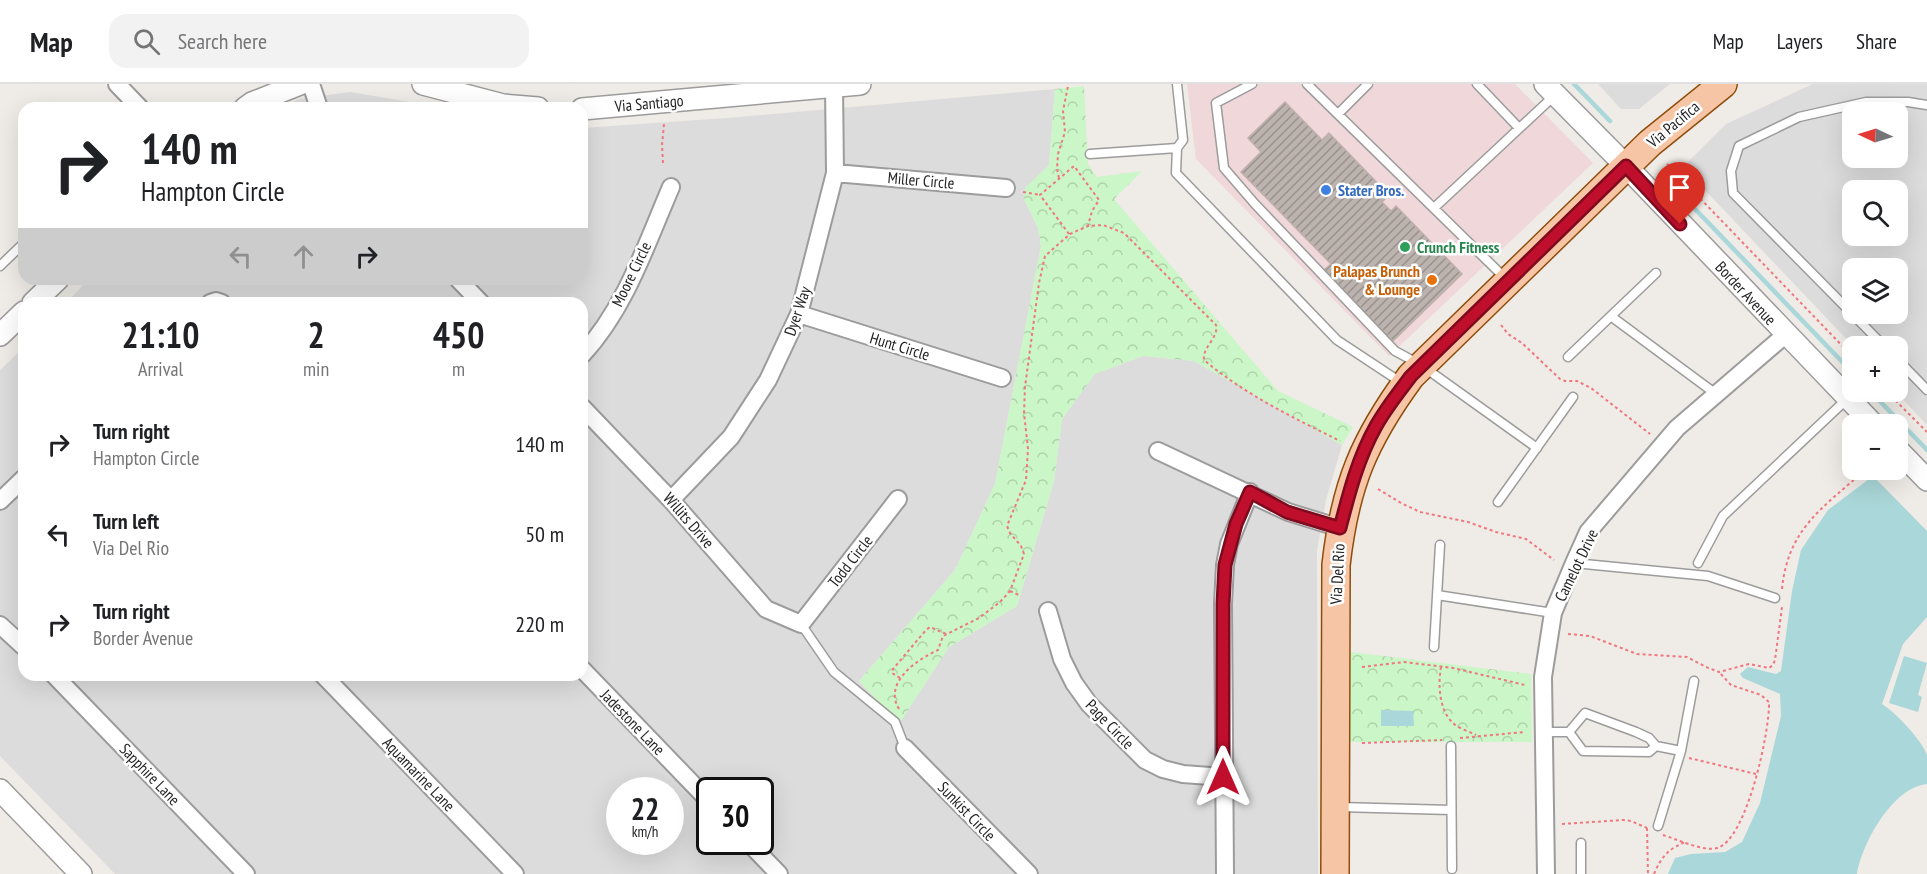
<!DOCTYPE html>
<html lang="en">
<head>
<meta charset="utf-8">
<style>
  :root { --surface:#fff; --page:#f2f2f2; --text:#202124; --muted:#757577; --line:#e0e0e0 }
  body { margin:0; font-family:"PT Sans Narrow",sans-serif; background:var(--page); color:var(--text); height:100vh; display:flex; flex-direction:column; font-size:22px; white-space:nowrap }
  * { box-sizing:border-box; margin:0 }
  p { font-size:20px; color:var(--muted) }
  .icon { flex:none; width:33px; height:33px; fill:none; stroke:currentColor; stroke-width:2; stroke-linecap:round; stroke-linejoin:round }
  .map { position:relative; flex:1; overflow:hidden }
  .side { position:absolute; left:18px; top:213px; width:570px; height:384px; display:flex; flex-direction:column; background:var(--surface); border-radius:18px; box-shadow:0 6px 24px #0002 }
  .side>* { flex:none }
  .banner { position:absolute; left:18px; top:18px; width:570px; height:183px; border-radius:18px; box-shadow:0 6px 24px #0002; background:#fff; color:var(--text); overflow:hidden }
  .needle { width:39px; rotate:274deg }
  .fabs { position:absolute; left:1842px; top:18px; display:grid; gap:12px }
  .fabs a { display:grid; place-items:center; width:66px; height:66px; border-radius:12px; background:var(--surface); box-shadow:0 6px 24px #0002; font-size:30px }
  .speed { position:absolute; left:606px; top:693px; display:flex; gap:12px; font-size:30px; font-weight:700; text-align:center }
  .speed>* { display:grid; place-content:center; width:78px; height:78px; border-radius:50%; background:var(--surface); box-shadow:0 6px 24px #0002; line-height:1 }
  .speed small { font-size:15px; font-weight:400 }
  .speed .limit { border:3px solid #111; border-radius:9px; background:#fff; color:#111 }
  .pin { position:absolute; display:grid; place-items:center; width:51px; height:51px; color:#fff; margin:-62px -26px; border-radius:50% 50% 50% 0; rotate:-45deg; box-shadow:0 0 6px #0007 }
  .pin .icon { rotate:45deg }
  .me { position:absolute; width:66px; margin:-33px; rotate:0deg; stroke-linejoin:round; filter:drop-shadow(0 0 4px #0008) }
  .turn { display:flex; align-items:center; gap:21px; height:126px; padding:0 24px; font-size:27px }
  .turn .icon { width:78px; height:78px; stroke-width:2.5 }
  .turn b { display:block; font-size:42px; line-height:51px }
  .lanes { display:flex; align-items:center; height:57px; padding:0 24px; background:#0003; justify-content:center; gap:30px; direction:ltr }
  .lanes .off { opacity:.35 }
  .eta { display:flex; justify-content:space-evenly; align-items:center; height:102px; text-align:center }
  .eta b { font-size:36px; font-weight:700; line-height:42px }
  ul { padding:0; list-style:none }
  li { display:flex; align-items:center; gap:18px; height:90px; padding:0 24px }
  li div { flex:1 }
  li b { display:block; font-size:22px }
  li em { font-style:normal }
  header { display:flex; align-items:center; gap:36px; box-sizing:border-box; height:84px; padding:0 30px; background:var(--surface); border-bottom:2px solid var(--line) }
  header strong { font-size:28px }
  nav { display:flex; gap:33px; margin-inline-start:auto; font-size:21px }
  .search { width:420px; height:54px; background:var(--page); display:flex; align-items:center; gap:15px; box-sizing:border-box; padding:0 21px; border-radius:18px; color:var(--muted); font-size:22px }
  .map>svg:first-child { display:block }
  .residential { fill:#dddcdc; fill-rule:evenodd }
  .commercial { fill:#efd7da }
  .park { fill:url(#park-crowns) }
  .water { fill:#aad7d9 }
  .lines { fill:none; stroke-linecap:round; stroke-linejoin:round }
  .stream { stroke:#aad7d9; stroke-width:4.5 }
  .building { fill:url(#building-hatch); stroke:#c0b0aa; stroke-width:1.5 }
  .service-casing { stroke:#9c9c9c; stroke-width:11 }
  .minor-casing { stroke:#9c9c9c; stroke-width:20 }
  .tertiary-casing { stroke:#9c9c9c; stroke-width:24 }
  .primary-casing { stroke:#8f4d0b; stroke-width:30 }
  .path { stroke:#f0777f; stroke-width:2; stroke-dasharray:3 3; stroke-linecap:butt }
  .service { stroke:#fff; stroke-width:8 }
  .minor { stroke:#fff; stroke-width:16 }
  .tertiary { stroke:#fff; stroke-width:21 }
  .primary { stroke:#f5c5a5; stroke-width:27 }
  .route-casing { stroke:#7d0a1d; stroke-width:15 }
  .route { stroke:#c00f2d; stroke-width:10 }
  .shop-dot { fill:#3f7fe0; stroke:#fff; stroke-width:2 }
  .leisure-dot { fill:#2e9e5b; stroke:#fff; stroke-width:2 }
  .food-dot { fill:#e8710a; stroke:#fff; stroke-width:2 }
  .labels { text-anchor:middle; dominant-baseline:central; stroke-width:5; stroke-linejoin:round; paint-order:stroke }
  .street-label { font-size:16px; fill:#1f1f1f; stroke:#fff }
  .shop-label { font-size:16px; font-weight:bold; fill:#366cbe; stroke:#fff; text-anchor:start }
  .leisure-label { font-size:16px; font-weight:bold; fill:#27864d; stroke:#fff; text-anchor:start }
  .food-label { font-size:16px; font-weight:bold; fill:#c56008; stroke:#fff; text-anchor:end }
</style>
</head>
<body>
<header>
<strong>Map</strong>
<div class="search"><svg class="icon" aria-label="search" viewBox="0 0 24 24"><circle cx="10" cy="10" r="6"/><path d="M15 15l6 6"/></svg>Search here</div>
<nav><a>Map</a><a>Layers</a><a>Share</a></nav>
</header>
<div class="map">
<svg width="1927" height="790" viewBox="0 0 1927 790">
  <defs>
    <pattern id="park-crowns" width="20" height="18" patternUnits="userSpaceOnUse" patternTransform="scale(1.5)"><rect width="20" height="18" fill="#cbf6c7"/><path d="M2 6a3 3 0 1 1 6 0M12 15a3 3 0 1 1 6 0" fill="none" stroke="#aed2aa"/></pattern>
    <pattern id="building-hatch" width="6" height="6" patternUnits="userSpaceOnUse" patternTransform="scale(1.5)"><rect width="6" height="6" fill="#bcb3af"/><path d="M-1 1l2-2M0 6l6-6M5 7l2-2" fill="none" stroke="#98918e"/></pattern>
  </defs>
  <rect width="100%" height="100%" fill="#efebe6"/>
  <path class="residential" d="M1598,0H1670L1639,25H1621Z
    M1813,0H1927V341L1896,308H1898V262H1853L1683,83L1726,40ZM1852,28H1898V74H1852ZM1852,106H1898V152H1852ZM1852,184H1898V230H1852Z
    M1055,5L1049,81L1024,115L1038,144L1041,162L995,400L955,486L859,597L899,639L949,563L1017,522L1054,397L1062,335L1095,290L1143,272L1194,277L1342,361L1326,416L1317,467L1318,790H115L0,672V286L24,263V591H582V219H66L89,195H582V44L727,34ZM620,706H670V758H620ZM710,706H760V758H710Z
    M350,8L440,23L444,24H279L299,15Z"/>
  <path class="commercial" d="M1187,0H1515L1593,79L1389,272L1196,75Z"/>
  <path class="park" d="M1084,2L1088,80L1097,93L1142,87L1114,115L1278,307L1353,343L1342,361L1194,277L1143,272L1095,290L1062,335L1054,397L1017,522L949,563L899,640L859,597L955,486L995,400L1041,162L1038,144L1024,115L1025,104L1049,81L1055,5Z
    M1351,568L1531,590L1532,658H1348Z"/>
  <path class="water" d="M1873,392L1927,447V533L1903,560L1882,620C1896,629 1921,655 1927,671C1927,679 1927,692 1927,700C1893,703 1862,759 1857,790H1668L1675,774L1691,770L1725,768L1742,758L1760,719L1781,632L1780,610L1743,594L1740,590L1748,583L1776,590L1781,587L1792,507L1801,466L1828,426Z
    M1904,572L1927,579L1918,611L1922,613L1918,628L1889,619Z
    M1381,626L1413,627L1414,642H1381Z"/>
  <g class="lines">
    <path class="stream" d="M1574,0L1610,37
      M1671,100L1852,288
      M1871,308L1927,366"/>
  </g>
  <path class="building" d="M1285,18L1322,56L1329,49L1389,111L1382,118L1391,127L1396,122L1462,190L1393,257L1324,186L1331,180L1241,88L1261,68L1248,54Z"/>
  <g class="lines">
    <defs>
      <path id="service" d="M1252,0L1216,19L1224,84L1255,120L1395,267L1421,281L1537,364
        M1307,0L1506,195
        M1477,0L1519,44
        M1338,30L1368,0
        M1177,64L1183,56L1177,0
        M1090,70L1177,64L1176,89L1337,256L1402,299
        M1434,124L1555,11
        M0,182L24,159
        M1612,233L1716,310
        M1884,262L1733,109L1731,87L1739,62L1799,33L1866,18H1908L1927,21
        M1568,273L1656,189
        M1898,276L1927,306
        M1498,418L1573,313
        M1574,479L1708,492L1775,514
        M1698,479L1723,432L1847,315
        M1437,511L1553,529
        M801,540L834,588L895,638L905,664
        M1434,563L1440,461
        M1544,648H1569L1585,629L1636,648L1649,654L1656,662L1681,667
        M1569,648L1583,667L1649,668L1656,662
        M1451,662L1452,785
        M1339,723L1451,726
        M1658,742L1681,667L1694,597
        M1581,790V759"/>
      <path id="minor" d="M117,0L140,24
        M311,0L319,24
        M835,89L1006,104
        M458,195L481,219
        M210,219L216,217L222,219
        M799,230L1002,294
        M582,271C625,225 646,161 671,103
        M582,323L671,416L766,525L801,540L898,415
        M1158,367L1288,428L1340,444
        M671,416L731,353L768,296L799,230L835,89L834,2
        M0,417L24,394
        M1048,527L1062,575L1074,599L1089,620L1145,676L1163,685L1183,690L1223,693
        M0,541L24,563
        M582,585L710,718
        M54,591L246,790
        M323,591L515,790
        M905,664L1029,790
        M748,758L779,790
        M1225,790L1223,520L1225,481L1229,460L1250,408
        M1546,790L1543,593L1553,529L1574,479L1588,448L1677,344L1785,251"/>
      <path id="tertiary" d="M423,0L503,21L538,24
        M1545,0L1626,82L1873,340
        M245,24L252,19L300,0
        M582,25L860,0
        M33,219L58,195
        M0,251L24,228
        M1898,366L1927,396
        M0,706L81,790"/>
      <path id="primary" d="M1335,790L1336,481C1345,401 1364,356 1411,292L1650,59L1723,0"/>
    </defs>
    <use href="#service" class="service-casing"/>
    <use href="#minor" class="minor-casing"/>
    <use href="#tertiary" class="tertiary-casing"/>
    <use href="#primary" class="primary-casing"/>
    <path class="path" d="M663,79L662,61L664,40
      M1667,80L1852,272
      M1059,94L1057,85L1058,70L1065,48L1063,27L1068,2
      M1023,108L1040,111
      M1069,150L1040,111L1074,82L1099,116L1092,127L1088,142
      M1501,241L1508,250L1522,259L1560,295L1565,297H1577L1591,304L1650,350
      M1887,308L1927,348
      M1378,405L1401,419L1420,428L1468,438L1496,448L1526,455L1554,476
      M1782,505C1788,444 1823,424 1865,386
      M1010,507L1021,512
      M1568,550L1590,552L1637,570L1687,573L1706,583L1719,588L1749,580L1769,584L1773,581L1775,576L1782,523
      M1362,583L1404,578L1453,584L1525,601
      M1441,583C1438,600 1439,624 1451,637C1457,644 1468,647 1476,651
      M900,594L892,589L893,585L926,546L930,543L946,550
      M899,625C883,599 916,576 938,566L943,552L979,534L1000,518L1010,507L1024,470L1021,462L1010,449L1007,442L1026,396L1028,365L1024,329L1025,303L1039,199L1045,172L1070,150L1088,142L1103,141L1124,149L1216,241C1219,254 1202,263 1204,276C1244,310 1294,334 1340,357
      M1460,654L1525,648
      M1362,659L1442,656
      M1689,674L1756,690
      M1562,740L1623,736L1631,737L1647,744
      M1647,744L1648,790
      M1663,751C1676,755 1704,768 1717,764C1747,756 1770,646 1769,618L1761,611L1731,601L1719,588
      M1654,790C1661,773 1669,764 1686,758"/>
    <use href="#service" class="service"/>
    <use href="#minor" class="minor"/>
    <use href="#tertiary" class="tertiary"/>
    <use href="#primary" class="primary"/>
  </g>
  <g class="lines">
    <defs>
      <path id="route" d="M1223,693V520L1225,481L1236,440L1250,408L1287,428L1340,444C1349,409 1358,374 1376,342C1386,324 1399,308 1411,292L1626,82L1680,140"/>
    </defs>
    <use href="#route" class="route-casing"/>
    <use href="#route" class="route"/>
  </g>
  <circle class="shop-dot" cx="1326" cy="106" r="6"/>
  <circle class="leisure-dot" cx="1405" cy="163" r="6"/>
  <circle class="food-dot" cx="1432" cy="196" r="6"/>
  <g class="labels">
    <g class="street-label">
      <text transform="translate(649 19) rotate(-5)">Via Santiago</text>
      <text transform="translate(1673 40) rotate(-40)">Via Pacifica</text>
      <text transform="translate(921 96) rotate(5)">Miller Circle</text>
      <text transform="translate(631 190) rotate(-64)">Moore Circle</text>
      <text transform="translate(1746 209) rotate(47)">Border Avenue</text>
      <text transform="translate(797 227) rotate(-71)">Dyer Way</text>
      <text transform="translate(900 262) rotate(17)">Hunt Circle</text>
      <text transform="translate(689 436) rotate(49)">Willits Drive</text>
      <text transform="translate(850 477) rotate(-52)">Todd Circle</text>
      <text transform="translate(1576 481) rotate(-64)">Camelot Drive</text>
      <text transform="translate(1337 490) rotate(-87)">Via Del Rio</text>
      <text transform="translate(633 638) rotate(46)">Jadestone Lane</text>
      <text transform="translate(1110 640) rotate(46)">Page Circle</text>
      <text transform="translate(150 690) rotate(46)">Sapphire Lane</text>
      <text transform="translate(419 690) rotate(46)">Aquamarine Lane</text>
      <text transform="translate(967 727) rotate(46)">Sunkist Circle</text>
    </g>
    <g class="shop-label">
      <text x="1338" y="106">Stater Bros.</text>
    </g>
    <g class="leisure-label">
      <text x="1417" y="163">Crunch Fitness</text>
    </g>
    <g class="food-label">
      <text x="1420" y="187">Palapas Brunch<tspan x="1420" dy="18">&amp; Lounge</tspan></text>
    </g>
  </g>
</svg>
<div class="fabs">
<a><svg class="needle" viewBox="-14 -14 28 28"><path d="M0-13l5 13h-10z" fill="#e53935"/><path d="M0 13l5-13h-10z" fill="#757577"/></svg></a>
<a><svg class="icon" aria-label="search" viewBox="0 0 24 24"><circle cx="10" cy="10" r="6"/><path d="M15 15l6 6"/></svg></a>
<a><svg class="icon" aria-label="layers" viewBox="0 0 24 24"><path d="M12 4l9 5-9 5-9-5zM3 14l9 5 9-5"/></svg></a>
<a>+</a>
<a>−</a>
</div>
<div class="speed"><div>22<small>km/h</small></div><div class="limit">30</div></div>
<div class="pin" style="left:1680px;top:140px;background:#d93025"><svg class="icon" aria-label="arrive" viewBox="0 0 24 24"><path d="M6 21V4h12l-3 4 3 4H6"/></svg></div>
<svg class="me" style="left:1223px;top:693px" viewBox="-20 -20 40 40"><path d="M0-17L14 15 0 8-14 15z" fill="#c00f2d" stroke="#fff" stroke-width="4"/></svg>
<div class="banner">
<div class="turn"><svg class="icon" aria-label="right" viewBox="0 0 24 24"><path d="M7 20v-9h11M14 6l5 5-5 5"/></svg><div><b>140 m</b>Hampton Circle</div></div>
<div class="lanes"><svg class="icon off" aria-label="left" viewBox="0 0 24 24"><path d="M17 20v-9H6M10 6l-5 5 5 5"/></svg><svg class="icon off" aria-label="ahead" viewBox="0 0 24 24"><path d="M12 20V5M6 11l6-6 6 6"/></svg><svg class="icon" aria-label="right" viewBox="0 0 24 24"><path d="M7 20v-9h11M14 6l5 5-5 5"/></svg></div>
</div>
<section class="side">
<div class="eta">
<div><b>21:10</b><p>Arrival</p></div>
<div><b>2</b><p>min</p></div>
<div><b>450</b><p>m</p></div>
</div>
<ul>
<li><svg class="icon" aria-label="right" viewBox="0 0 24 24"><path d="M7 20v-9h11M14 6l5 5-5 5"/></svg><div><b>Turn right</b><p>Hampton Circle</p></div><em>140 m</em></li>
<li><svg class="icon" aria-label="left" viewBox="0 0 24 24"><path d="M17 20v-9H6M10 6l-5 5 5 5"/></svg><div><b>Turn left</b><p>Via Del Rio</p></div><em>50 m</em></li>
<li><svg class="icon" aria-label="right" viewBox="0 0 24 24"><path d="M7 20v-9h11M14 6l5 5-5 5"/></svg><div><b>Turn right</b><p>Border Avenue</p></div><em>220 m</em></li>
</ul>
</section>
</div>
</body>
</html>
